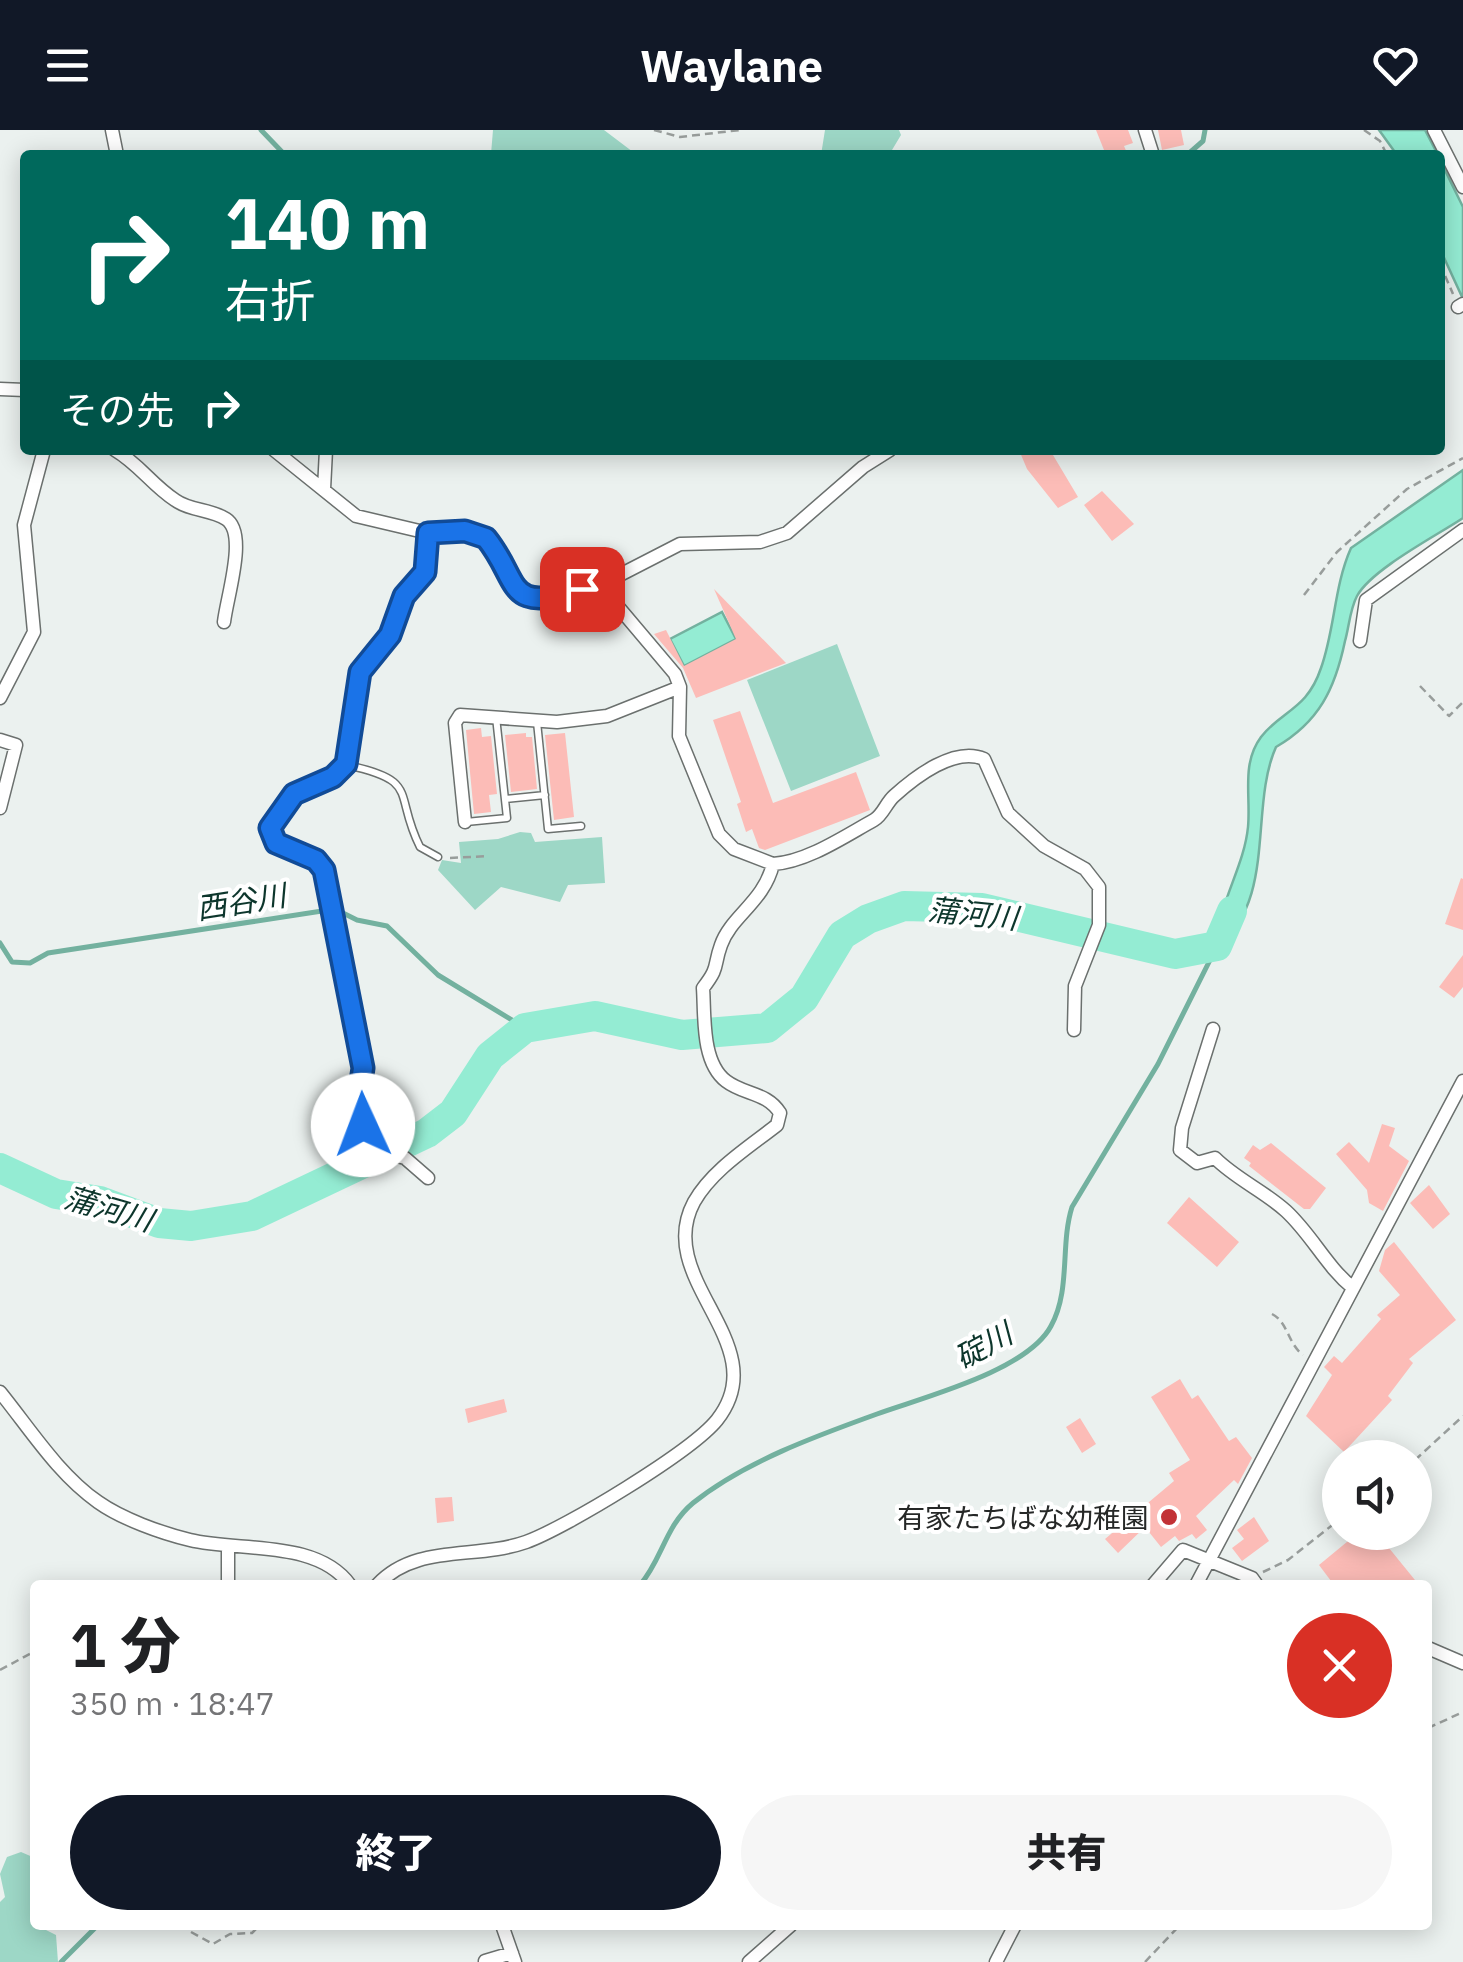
<!DOCTYPE html>
<html lang="ja">
<head>
<meta charset="utf-8">
<style>
  :root { --surface:#fff; --page:#f6f6f6; --text:#202124; --muted:#757577; --accent:#111827 }
  body { margin:0; font-family:"IBM Plex Sans","Noto Sans JP",sans-serif; background:var(--page); color:var(--text); height:100vh; display:flex; flex-direction:column; font-size:38px; white-space:nowrap }
  * { box-sizing:border-box; margin:0 }
  p { font-size:32px; color:var(--muted) }
  .icon { flex:none; width:55px; height:55px; fill:none; stroke:currentColor; stroke-width:2; stroke-linecap:round; stroke-linejoin:round }
  .map { position:relative; flex:1; overflow:hidden }
  .details { position:absolute; left:30px; top:1450px; width:1402px; height:350px; display:flex; flex-direction:column; background:var(--surface); border-radius:10px; box-shadow:0 5px 25px #0003 }
  .details>* { flex:none }
  .hud { position:absolute; left:20px; top:20px; width:1425px; height:305px; border-radius:10px; box-shadow:0 5px 25px #0003; background:#00695c; color:#fff; overflow:hidden }
  .tools { position:absolute; left:1322px; top:1310px; display:grid; gap:20px }
  .tools a { display:grid; place-items:center; width:110px; height:110px; border-radius:50%; background:var(--surface); box-shadow:0 5px 25px #0003; font-size:50px }
  .pin { position:absolute; display:grid; place-items:center; width:85px; height:85px; color:#fff; margin:-42px; border-radius:20px; box-shadow:0 5px 15px #0006 }
  .me { position:absolute; width:110px; margin:-55px; rotate:358deg; stroke-linejoin:round; filter:drop-shadow(0 0 8px #0008) }
  .turn { display:flex; align-items:center; gap:35px; height:210px; padding:0 40px; font-size:45px }
  .turn .icon { width:130px; height:130px; stroke-width:2.5 }
  .turn b { display:block; font-size:70px; line-height:85px }
  .then { display:flex; align-items:center; height:95px; padding:0 40px; background:#0003; gap:20px; font-size:38px }
  .round { display:grid; place-items:center; flex:none; width:105px; height:105px; border-radius:52px; background:var(--page) }
  .head { display:flex; align-items:center; justify-content:space-between; height:170px; padding:0 40px }
  h1 { font-size:60px; font-weight:800; line-height:75px }
  .primary-button { display:flex; gap:20px; margin-top:auto; padding:20px 40px }
  .primary-button a { flex:1; height:115px; border-radius:60px; background:var(--accent); color:#fff; font-size:40px; font-weight:800; line-height:115px; text-align:center }
  .primary-button a+a { background:var(--page); color:var(--text) }
  header { display:flex; justify-content:space-between; align-items:center; height:130px; padding:0 40px; background:var(--accent); color:#fff; font-size:45px; font-weight:800 }
  .map>svg:first-child { display:block }
  .green { fill:#9dd7c6 }
  .water { fill:#94ecd3; stroke:#73b19f; stroke-width:2.5 }
  .lines { fill:none; stroke-linecap:round; stroke-linejoin:round }
  .stream { stroke:#73b19f; stroke-width:5 }
  .river { stroke:#94ecd3; stroke-width:30 }
  .building { fill:#fcbcb7 }
  .service-casing { stroke:#6b706e; stroke-width:9 }
  .minor-casing { stroke:#6b706e; stroke-width:15 }
  .path { stroke:#989d9b; stroke-width:2.5; stroke-dasharray:8 5; stroke-linecap:butt }
  .service { stroke:#fff; stroke-width:6 }
  .minor { stroke:#fff; stroke-width:12 }
  .route-casing { stroke:#114b97; stroke-width:25 }
  .route { stroke:#1a73e8; stroke-width:18 }
  .poi-dot { fill:#c23236; stroke:#fff; stroke-width:4 }
  .labels { text-anchor:middle; dominant-baseline:central; stroke-width:8; stroke-linejoin:round; paint-order:stroke }
  .poi-label { font-size:28px; fill:#262827; stroke:#fff; text-anchor:end }
  .water-label { font-size:30px; font-style:italic; fill:#0d362c; stroke:#fff }
</style>
</head>
<body>
<header><svg class="icon" aria-label="menu" viewBox="0 0 24 24"><path d="M4 6h16M4 12h16M4 18h16"/></svg>Waylane<svg class="icon" aria-label="heart" viewBox="0 0 24 24"><path d="M12 20l-8-8c-3-5 5-10 8-4 3-6 11-1 8 4z"/></svg></header>
<div class="map">
<svg width="1463" height="1832" viewBox="0 0 1463 1832">
  <rect width="100%" height="100%" fill="#ebf1ef"/>
  <path class="green" d="M493,0H604L637,25L491,24Z
    M825,0H899L901,5L889,25H821Z
    M837,514L880,626L791,661L747,550Z
    M520,702L531,703L535,712L602,707L605,753L568,755L560,772L501,757L475,780L438,740L442,730L461,733L459,712L498,709Z
    M21,1722L35,1728V1779L30,1792L56,1805L58,1832H0V1772L5,1767L0,1744L7,1727Z"/>
  <path class="water" d="M1379,0H1425L1438,25H1397Z
    M1440,30L1463,77V169L1440,119Z
    M1463,340V388C1436,406 1372,439 1357,466C1350,479 1349,497 1345,511C1335,559 1319,592 1276,617C1249,677 1277,771 1217,816C1217,775 1244,738 1248,697C1251,666 1241,634 1261,607C1282,580 1307,580 1321,538C1335,499 1334,456 1351,418Z
    M722,482L736,509L684,536L670,509Z"/>
  <g class="lines">
    <path class="stream" d="M261,0L285,25
      M1187,25L1203,11L1205,0
      M0,813L12,832L30,833L48,823L335,779L357,790L387,796L438,845L525,898
      M640,1455C662,1430 665,1396 693,1373C744,1332 816,1306 877,1284C924,1267 1027,1241 1051,1196C1071,1160 1060,1115 1072,1077L1158,934L1217,816
      M61,1832L98,1795"/>
    <path class="river" d="M0,1038L56,1064L100,1071L159,1093L191,1096L252,1086L427,1003L453,983L490,926L525,898L595,886L682,905L767,898L804,868L842,805L868,789L904,776L982,778L1175,824L1217,816L1232,781"/>
  </g>
  <path class="building" d="M1096,0H1128L1133,13L1124,16L1128,25H1106Z
    M1158,0H1181L1184,15L1162,20Z
    M1019,320H1050L1078,367L1058,378L1027,339Z
    M1102,361L1134,394L1112,411L1084,375Z
    M714,459L786,533L696,568L683,538L654,504L666,500L684,536L736,509Z
    M740,581L773,673L856,642L870,680L765,720L759,718L752,699L746,702L737,674L741,672L713,590Z
    M481,598L482,607L491,606L497,664L489,665L491,682L474,684L466,600Z
    M526,603V607H532L537,659L511,662L505,605Z
    M565,603L574,687L554,690L545,605Z
    M1461,748L1463,749V800L1445,794Z
    M1463,825V857L1454,868L1439,857Z
    M1382,994L1395,998L1389,1016L1409,1031L1383,1081L1369,1073L1367,1060L1336,1024L1349,1012L1369,1033Z
    M1271,1013L1326,1058L1310,1079H1304L1249,1036L1251,1033L1244,1028L1253,1015L1260,1020Z
    M1429,1055L1450,1084L1433,1099L1410,1073Z
    M1189,1067L1239,1112L1217,1137L1167,1093Z
    M1394,1112L1456,1190L1409,1229L1413,1233L1388,1266L1392,1270L1344,1322L1306,1286L1332,1245L1324,1237L1334,1226L1342,1233L1381,1189L1377,1185L1400,1165L1379,1141L1385,1120Z
    M1180,1249L1192,1269L1198,1265L1229,1311L1236,1307L1252,1328L1238,1354L1234,1350L1196,1386L1207,1400L1196,1409L1192,1404L1179,1411L1175,1406L1161,1417L1145,1397L1118,1423L1105,1409L1174,1351L1169,1343L1190,1330L1151,1267Z
    M504,1269L507,1282L468,1293L465,1279Z
    M1080,1288L1096,1314L1082,1323L1066,1297Z
    M452,1367L454,1391L437,1393L435,1368Z
    M1254,1387L1269,1411L1242,1431L1232,1418L1244,1409L1237,1400Z
    M1359,1402H1376L1419,1455H1334L1319,1435Z"/>
  <g class="lines">
    <defs>
      <path id="service" d="M537,592L548,699L581,696
        M347,635C421,651 393,663 420,717L438,727
        M505,669L545,665
        M466,692L507,688L496,587"/>
      <path id="minor" d="M112,0L117,25
        M1145,0L1153,25
        M1434,0L1463,57
        M1458,177L1463,174
        M0,259L25,260
        M115,320C139,334 152,355 175,370C190,381 211,379 226,389C248,403 227,466 224,492
        M274,320L356,386L428,403L465,401L486,408L502,441L518,459L528,466L555,468L610,450L680,414L760,412L787,403L863,337L890,320
        M324,359L326,320
        M1360,511L1366,470L1463,400
        M0,568L34,502L24,395L44,320
        M0,610L16,615L0,678
        M465,692L455,593L460,585L557,592L607,586L680,557
        M773,734C807,732 845,706 874,690C883,685 886,673 894,666C915,647 955,616 984,629L1008,683L1044,716L1085,739L1099,757V795L1075,856L1074,900
        M1213,899L1182,998L1180,1020L1197,1033L1215,1028C1236,1049 1264,1061 1286,1081C1312,1105 1326,1136 1353,1158
        M428,1048L405,1028L368,1019L358,972L363,939L324,740L316,730L276,713L271,698L294,664L333,647L346,634L360,542L390,505L405,466L425,442L428,403
        M0,1262C30,1299 58,1344 98,1372C122,1389 161,1403 190,1410C239,1422 317,1409 350,1455
        M228,1416V1455
        M377,1455C416,1413 475,1430 526,1412C565,1398 691,1322 717,1290C777,1214 652,1150 694,1072C712,1040 749,1017 777,995L780,983C767,962 744,965 726,951C701,932 705,885 703,858C720,836 713,837 721,815C731,786 764,772 773,734L734,719L719,704L679,606L680,557L675,544L615,473L610,450
        M1153,1455L1183,1420L1252,1448L1257,1455
        M1196,1455L1463,951
        M1428,1518L1463,1533
        M502,1795L515,1832
        M485,1831L512,1823
        M749,1832L791,1795
        M996,1832L1015,1795"/>
    </defs>
    <use href="#service" class="service-casing"/>
    <use href="#minor" class="minor-casing"/>
    <path class="path" d="M654,0L680,7L740,0
      M1364,0L1380,11L1387,25
      M1440,134L1453,164
      M1304,465L1337,422L1407,359L1463,328
      M1420,556L1449,586L1463,572
      M450,728L488,726
      M1272,1184C1288,1192 1288,1214 1303,1225
      M1415,1330L1463,1286
      M1263,1442L1288,1430L1340,1389
      M0,1540L35,1521
      M1428,1598L1463,1582
      M191,1802L213,1814L230,1804L252,1803L260,1795
      M1145,1832L1180,1795"/>
    <use href="#service" class="service"/>
    <use href="#minor" class="minor"/>
  </g>
  <g class="lines">
    <defs>
      <path id="route" d="M363,995L358,972L363,938L324,740L316,730L276,713L270,698L294,664L333,647L346,634L360,542L390,505L404,466L425,442L428,403L465,401L486,408C522,453 503,484 582,459"/>
    </defs>
    <use href="#route" class="route-casing"/>
    <use href="#route" class="route"/>
  </g>
  <circle class="poi-dot" cx="1169" cy="1387" r="10"/>
  <g class="labels">
    <g class="poi-label">
      <text x="1149" y="1387">有家たちばな幼稚園</text>
    </g>
    <g class="water-label">
      <text transform="translate(241 771) rotate(-9)">西谷川</text>
      <text transform="translate(973 783) rotate(6)">蒲河川</text>
      <text transform="translate(109 1078) rotate(16)">蒲河川</text>
      <text transform="translate(983 1215) rotate(-29)">碇川</text>
    </g>
  </g>
</svg>
<div class="tools">
<a><svg class="icon" aria-label="sound" viewBox="0 0 24 24"><path d="M4 9h4l5-4v14l-5-4H4zM17 9q2 3 0 6"/></svg></a>
</div>
<div class="pin" style="left:582px;top:459px;background:#d93025"><svg class="icon" aria-label="arrive" viewBox="0 0 24 24"><path d="M6 21V4h12l-3 4 3 4H6"/></svg></div>
<svg class="me" style="left:363px;top:995px" viewBox="-20 -20 40 40"><circle r="19" fill="#fff"/><path d="M0-13L10 11 0 6-10 11z" fill="#1a73e8"/></svg>
<div class="hud">
<div class="turn"><svg class="icon" aria-label="right" viewBox="0 0 24 24"><path d="M7 20v-9h11M14 6l5 5-5 5"/></svg><div><b>140 m</b>右折</div></div>
<div class="then">その先<svg class="icon" aria-label="right" viewBox="0 0 24 24"><path d="M7 20v-9h11M14 6l5 5-5 5"/></svg></div>
</div>
<section class="details">
<div class="head"><div><h1>1 分</h1><p>350 m · 18:47</p></div><a class="round" style="background:#d93025;color:#fff"><svg class="icon" aria-label="close" viewBox="0 0 24 24"><path d="M6 6l12 12M18 6L6 18"/></svg></a></div>
<div class="primary-button"><a>終了</a><a>共有</a></div>
</section>
</div>
</body>
</html>
